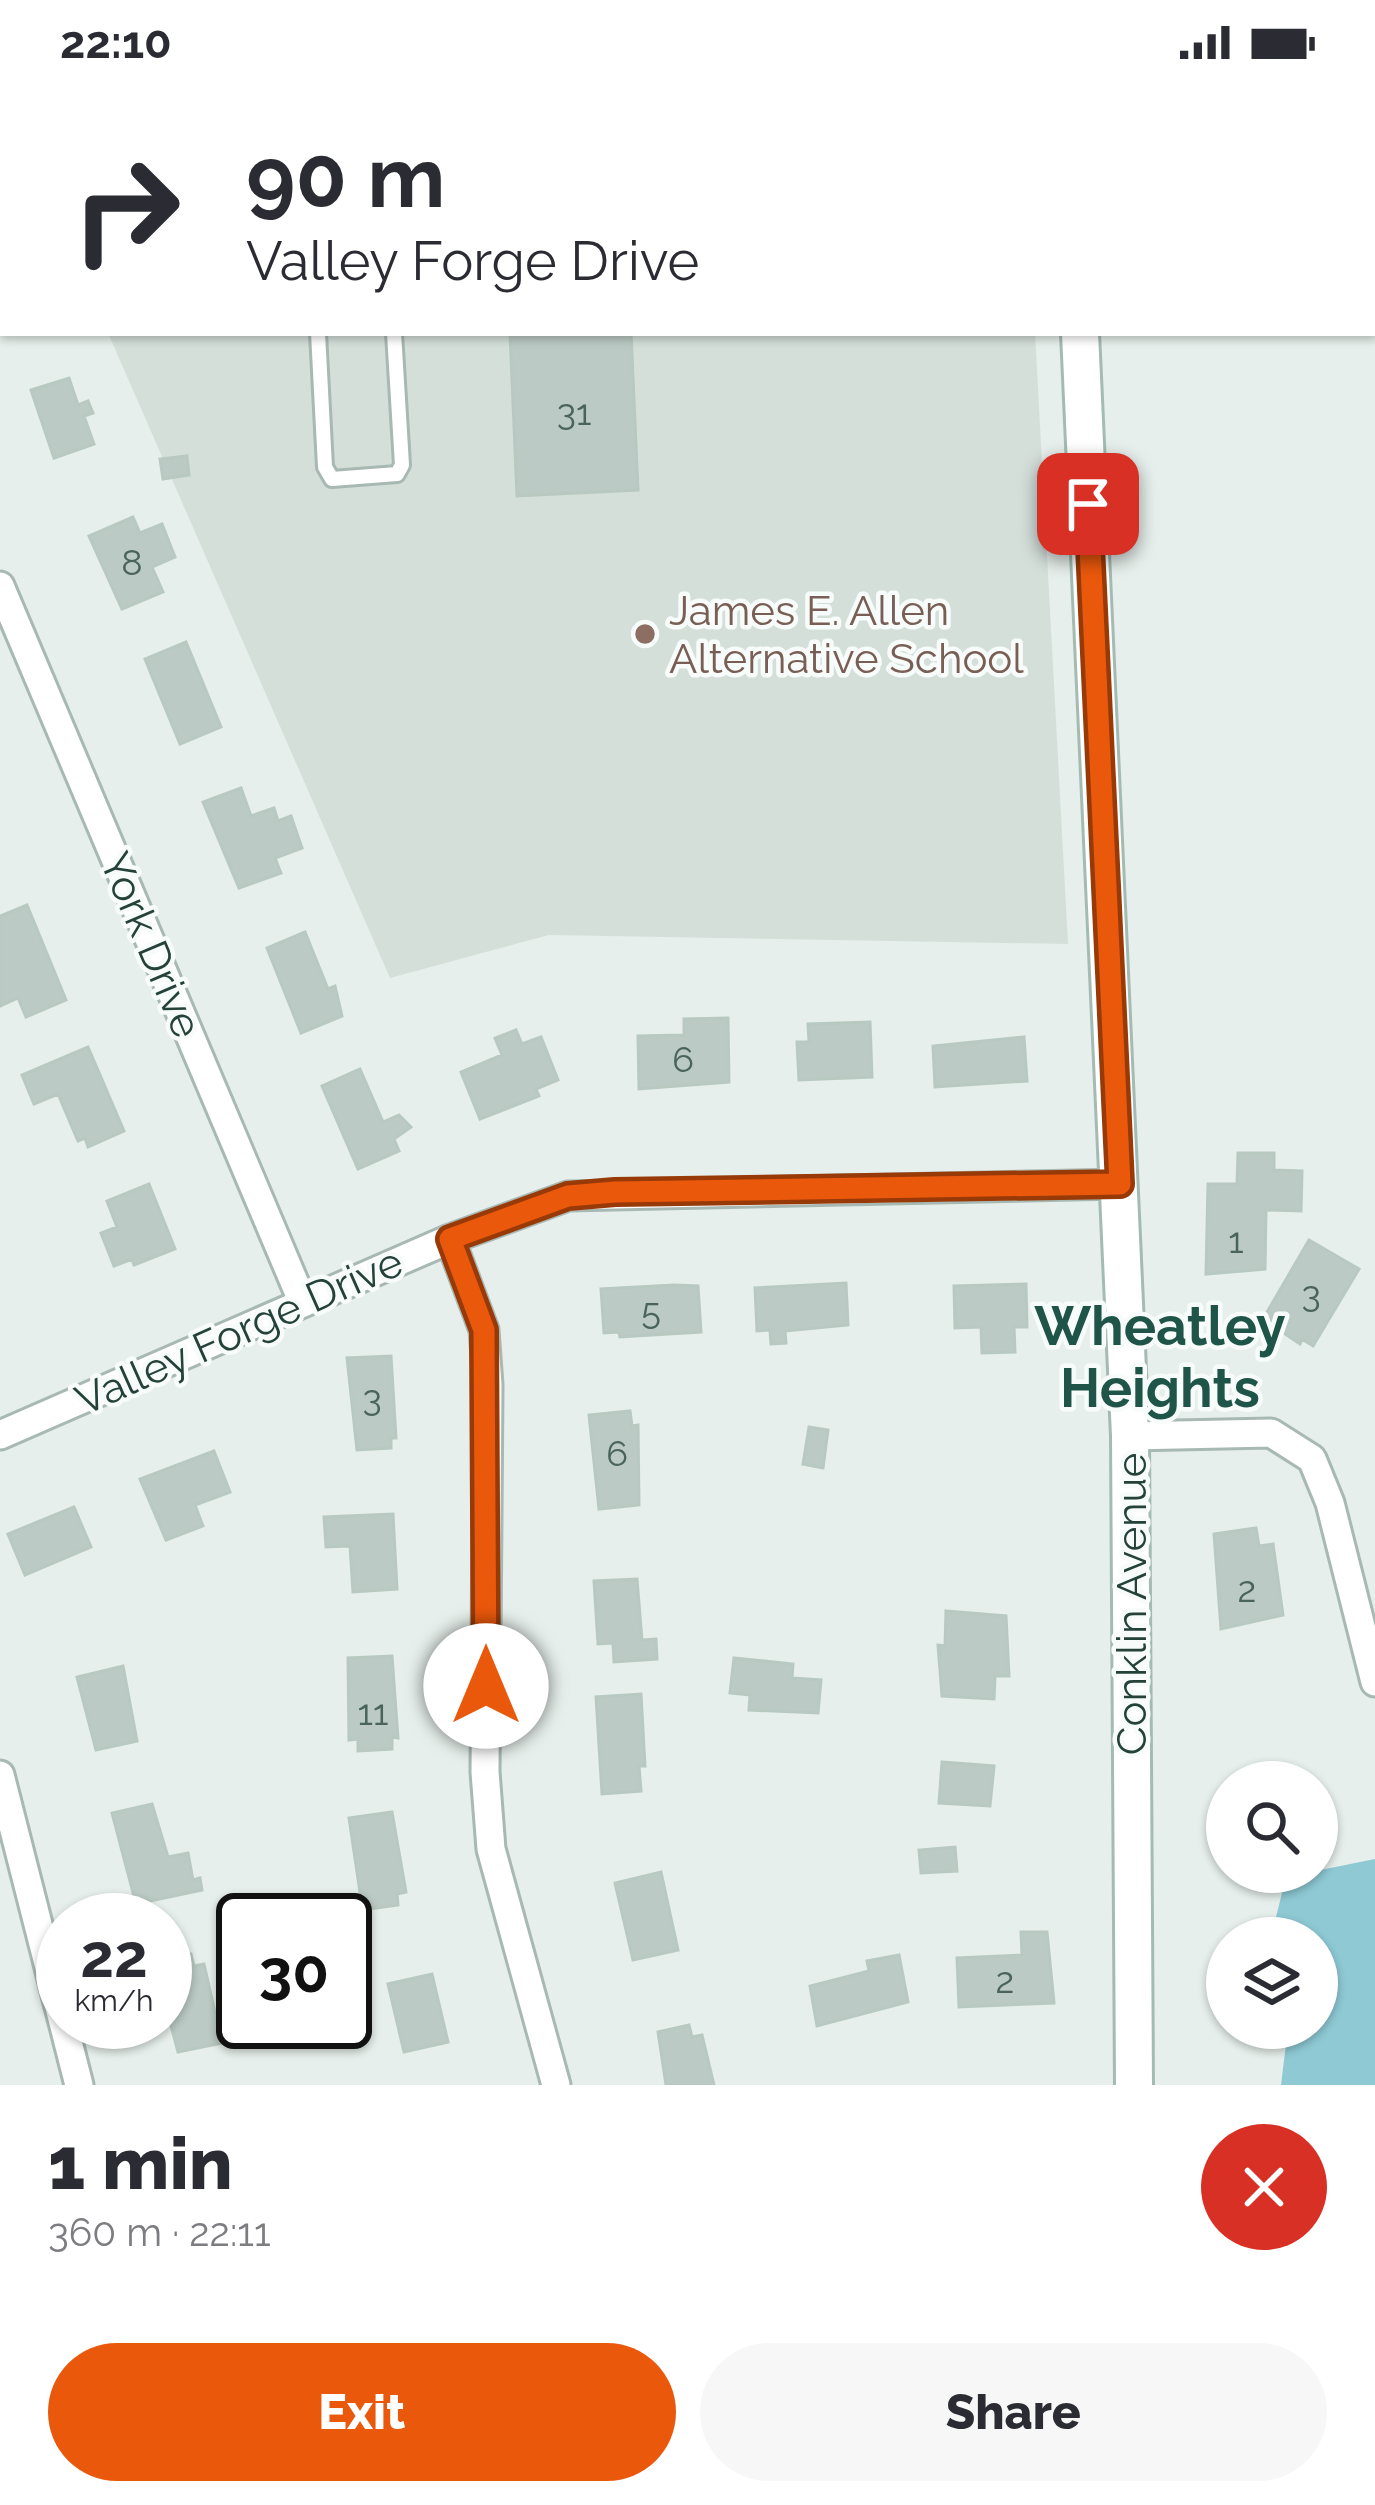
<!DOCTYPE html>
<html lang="en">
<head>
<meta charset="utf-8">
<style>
  :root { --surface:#fff; --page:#f7f7f7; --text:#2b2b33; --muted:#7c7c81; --accent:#ea580c }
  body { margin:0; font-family:Raleway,sans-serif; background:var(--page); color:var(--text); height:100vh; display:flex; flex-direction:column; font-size:45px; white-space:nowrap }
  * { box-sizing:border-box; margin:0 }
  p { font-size:39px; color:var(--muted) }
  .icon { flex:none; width:66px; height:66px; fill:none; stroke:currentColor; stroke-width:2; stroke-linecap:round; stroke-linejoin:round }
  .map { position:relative; height:2001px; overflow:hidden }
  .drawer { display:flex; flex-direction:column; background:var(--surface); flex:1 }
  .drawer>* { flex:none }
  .hud { position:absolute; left:0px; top:0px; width:1377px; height:252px; box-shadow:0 3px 9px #0004; background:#fff; color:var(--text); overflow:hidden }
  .controls { position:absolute; left:1206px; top:1677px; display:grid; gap:24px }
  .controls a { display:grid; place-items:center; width:132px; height:132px; border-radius:50%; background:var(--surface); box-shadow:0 3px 9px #0004; font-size:60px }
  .speed { position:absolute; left:36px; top:1809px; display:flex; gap:24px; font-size:60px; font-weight:700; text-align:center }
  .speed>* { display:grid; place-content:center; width:156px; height:156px; border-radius:50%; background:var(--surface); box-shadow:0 3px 9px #0004; line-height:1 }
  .speed small { font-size:30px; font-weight:400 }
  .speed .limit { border:6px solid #111; border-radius:18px; background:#fff; color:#111 }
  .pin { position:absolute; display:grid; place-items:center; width:102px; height:102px; color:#fff; margin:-51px; border-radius:24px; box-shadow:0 6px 18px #0006 }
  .me { position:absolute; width:132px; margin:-66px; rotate:0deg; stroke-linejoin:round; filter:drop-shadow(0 0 9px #0008) }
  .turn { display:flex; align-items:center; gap:42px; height:252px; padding:0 48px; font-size:54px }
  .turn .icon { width:156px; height:156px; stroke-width:2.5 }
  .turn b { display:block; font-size:84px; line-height:102px }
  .round { display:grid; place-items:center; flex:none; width:126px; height:126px; border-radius:63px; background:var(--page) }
  .summary { display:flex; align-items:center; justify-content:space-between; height:204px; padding:0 48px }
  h1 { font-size:72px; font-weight:800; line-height:90px }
  .button { display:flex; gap:24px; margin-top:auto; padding:24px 48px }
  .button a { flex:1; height:138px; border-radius:72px; background:var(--accent); color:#fff; font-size:48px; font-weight:800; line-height:138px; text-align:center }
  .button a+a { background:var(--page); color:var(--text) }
  .status { display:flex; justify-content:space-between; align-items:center; height:84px; padding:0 60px; background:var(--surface); direction:ltr }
  .status svg { height:33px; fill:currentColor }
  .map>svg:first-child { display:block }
  .built { fill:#d4dfda }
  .water { fill:#8ec9d4 }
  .building { fill:#bbcac4; stroke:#b8c9c2; stroke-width:3 }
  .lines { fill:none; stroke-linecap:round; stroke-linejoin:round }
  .lane-casing { stroke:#a8b8b2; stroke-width:20 }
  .street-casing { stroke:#a8b8b2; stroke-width:33 }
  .secondary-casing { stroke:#a4bbb3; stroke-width:42 }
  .lane { stroke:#fff; stroke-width:14 }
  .street { stroke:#fff; stroke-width:27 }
  .secondary { stroke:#fff; stroke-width:36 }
  .route-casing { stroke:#983908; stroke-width:30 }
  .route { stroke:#ea580c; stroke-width:21 }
  .education-dot { fill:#8d6e63; stroke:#f7fbf9; stroke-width:4.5 }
  .labels { text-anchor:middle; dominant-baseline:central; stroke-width:9; stroke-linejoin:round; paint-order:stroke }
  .number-label { font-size:36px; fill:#4a645c }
  .education-label { font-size:42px; fill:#785e54; stroke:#f7fbf9; text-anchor:start }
  .street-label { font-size:42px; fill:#24423a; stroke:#f7fbf9 }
  .district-label { font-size:54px; font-weight:bold; fill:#1f5548; stroke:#f7fbf9 }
</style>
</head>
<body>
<div class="status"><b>22:10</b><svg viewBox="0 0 49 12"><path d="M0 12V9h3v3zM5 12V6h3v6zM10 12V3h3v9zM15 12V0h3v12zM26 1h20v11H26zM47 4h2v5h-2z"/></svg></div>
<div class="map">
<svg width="1375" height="2001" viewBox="0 0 1375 2001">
  <rect width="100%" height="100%" fill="#e6efeb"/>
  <path class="built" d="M0,0H1022V3H3V9Z
    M108,249H1035L1068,860L549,851L390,894Z"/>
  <path class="water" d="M1375,1775V2001H1281L1288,1944H1317V1854H1276L1274,1841L1286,1793Z"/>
  <path class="building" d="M404,0H808V3H404Z
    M510,249H631L638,406L517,412Z
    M69,294L78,321L88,317L93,329L84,332L94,360L54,374L31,306Z
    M187,372L189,391L163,395L160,375Z
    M133,433L140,449L162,440L175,473L152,483L163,508L122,525L89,452Z
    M186,558L221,643L180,660L145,575Z
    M241,704L251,732L274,724L278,737L291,732L302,764L275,774L281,789L239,804L203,718Z
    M27,821L66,916L26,933L18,914L0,922V832Z
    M305,848L328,905L335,902L342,932L301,949L267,864Z
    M728,934L729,998L639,1005L638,952L684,951V935Z
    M870,938L872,993L799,996L797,958H809L808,940Z
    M516,946L522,960L541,953L558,996L536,1005L539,1012L480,1035L461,988L502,971L495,954Z
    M1024,953L1027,997L935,1003L933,962Z
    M88,963L124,1047L88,1063L85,1054L78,1057L58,1010L34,1020L22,991Z
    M360,985L383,1038L399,1031L411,1043L394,1055L399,1067L358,1085L322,1002Z
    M1238,1069H1274V1086L1302,1087L1301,1127L1266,1126L1265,1185L1206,1190L1208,1100H1237Z
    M149,1100L175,1165L134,1181L132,1175L114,1182L101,1149L117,1143L107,1117Z
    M1309,1156L1359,1185L1313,1262L1302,1255L1300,1260L1263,1235Z
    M846,1199L848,1241L785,1247L786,1259L771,1260L770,1246L757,1247L755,1204Z
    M1026,1200L1027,1243H1014L1015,1268L982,1269L981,1243L955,1244L954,1202Z
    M674,1201L698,1202L701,1248L620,1253L619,1248L604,1249L601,1205Z
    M391,1272L396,1354H391V1364L357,1366L347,1274Z
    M630,1327L632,1342L638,1341L639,1421L599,1425L589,1331Z
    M809,1343L828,1346L823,1384L803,1380Z
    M214,1367L230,1408L195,1421L203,1442L166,1456L140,1395Z
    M74,1423L91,1463L25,1491L8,1450Z
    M393,1430L397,1505L353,1508L350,1462L326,1463L324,1433Z
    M1256,1444L1259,1462L1273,1460L1283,1531L1221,1545L1214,1450Z
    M637,1495L642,1556L656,1555L657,1575L614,1578L613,1559L598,1560L594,1497Z
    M946,1527L1006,1532L1009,1592H995L994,1615L942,1612L938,1561L945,1562Z
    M392,1572L398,1654L392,1653V1665L358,1667V1655L349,1656L348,1574Z
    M734,1574L793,1580L792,1594L821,1596L818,1629L749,1626L750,1611L730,1609Z
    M123,1582L137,1657L96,1666L77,1593Z
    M641,1610L645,1682H639L641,1707L602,1710L596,1613Z
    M942,1678L994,1682L990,1722L939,1719Z
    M152,1720L168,1773L188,1769L193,1796L200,1794L202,1806L136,1820L112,1729Z
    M392,1728L406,1808L397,1810L398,1821L369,1825L367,1814L361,1815L349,1734Z
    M955,1763L957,1787L921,1789L919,1766Z
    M661,1788L678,1866L633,1876L615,1799Z
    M1021,1848H1047L1054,1919L959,1923L957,1874L1022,1871Z
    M191,1870L194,1882L204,1880L222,1959L178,1968L165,1919V1875Z
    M899,1871L908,1918L817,1942L810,1902L869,1887L867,1877Z
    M432,1890L448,1958L404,1968L388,1900Z
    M689,1941L692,1953L702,1951L714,2001H666L658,1948Z"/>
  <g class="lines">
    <defs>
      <path id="lane" d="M177,0V3
        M325,0V3
        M318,249L325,383L332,395L397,390L402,381L394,249"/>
      <path id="street" d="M0,502L303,1219
        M450,1155L484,1246L488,1301L485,1688L491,1765L556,2001
        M0,1351L450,1155L568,1112L1120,1100
        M1130,1352L1271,1349L1312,1375L1330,1419L1375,1598
        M0,1691L79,2001"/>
      <path id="secondary" d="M1069,0V3
        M1080,249L1130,1352L1134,2001"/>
    </defs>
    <use href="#lane" class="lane-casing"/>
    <use href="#street" class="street-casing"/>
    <use href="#secondary" class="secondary-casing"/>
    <use href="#lane" class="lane"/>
    <use href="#street" class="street"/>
    <use href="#secondary" class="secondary"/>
  </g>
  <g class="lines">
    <defs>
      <path id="route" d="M486,1602L484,1246L450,1155L568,1112L615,1108L1120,1100L1088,420"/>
    </defs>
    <use href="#route" class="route-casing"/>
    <use href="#route" class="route"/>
  </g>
  <circle class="education-dot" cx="645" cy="550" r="12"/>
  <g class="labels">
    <g class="number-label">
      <text x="574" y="328">31</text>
      <text x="132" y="478">8</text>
      <text x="683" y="975">6</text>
      <text x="1236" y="1156">1</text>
      <text x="1311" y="1210">3</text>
      <text x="651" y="1227">5</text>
      <text x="372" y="1314">3</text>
      <text x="617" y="1369">6</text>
      <text x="1247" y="1505">2</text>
      <text x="373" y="1628">11</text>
      <text x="1005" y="1896">2</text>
    </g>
    <g class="education-label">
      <text x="669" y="526">James E. Allen<tspan x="669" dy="48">Alternative School</tspan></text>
    </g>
    <g class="street-label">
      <text transform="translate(151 861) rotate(67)">York Drive</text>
      <text transform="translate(239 1247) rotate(-24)">Valley Forge Drive</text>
      <text transform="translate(1131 1520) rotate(-90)">Conklin Avenue</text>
    </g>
    <g class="district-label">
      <text x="1160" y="1242">Wheatley<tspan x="1160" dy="62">Heights</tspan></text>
    </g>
  </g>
</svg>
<div class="controls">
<a><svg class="icon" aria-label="search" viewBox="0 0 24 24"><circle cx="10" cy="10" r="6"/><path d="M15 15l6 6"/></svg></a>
<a><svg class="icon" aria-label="layers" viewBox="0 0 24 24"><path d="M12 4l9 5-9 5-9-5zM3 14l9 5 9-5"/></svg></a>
</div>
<div class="speed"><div>22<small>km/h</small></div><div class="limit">30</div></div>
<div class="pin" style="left:1088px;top:420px;background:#d93025"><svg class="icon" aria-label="arrive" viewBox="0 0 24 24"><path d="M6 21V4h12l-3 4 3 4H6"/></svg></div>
<svg class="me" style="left:486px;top:1602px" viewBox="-20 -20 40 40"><circle r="19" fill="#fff"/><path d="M0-13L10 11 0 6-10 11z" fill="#ea580c"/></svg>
<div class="hud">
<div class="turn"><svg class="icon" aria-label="right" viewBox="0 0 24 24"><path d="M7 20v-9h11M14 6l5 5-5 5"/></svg><div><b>90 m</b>Valley Forge Drive</div></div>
</div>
</div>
<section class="drawer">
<div class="summary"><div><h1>1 min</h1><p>360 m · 22:11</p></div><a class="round" style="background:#d93025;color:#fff"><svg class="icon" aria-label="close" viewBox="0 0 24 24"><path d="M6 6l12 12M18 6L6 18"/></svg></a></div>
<div class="button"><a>Exit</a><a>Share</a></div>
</section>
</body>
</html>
